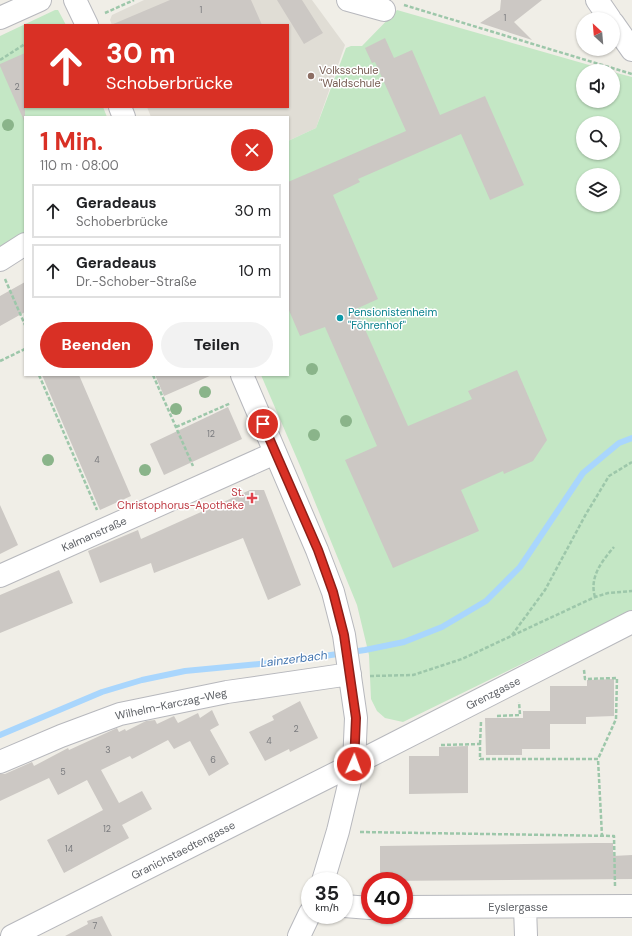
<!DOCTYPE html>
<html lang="de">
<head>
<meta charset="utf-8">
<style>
  :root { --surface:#fff; --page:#f2f2f2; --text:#202124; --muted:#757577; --line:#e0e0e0; --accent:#d93025 }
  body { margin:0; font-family:"DM Sans",sans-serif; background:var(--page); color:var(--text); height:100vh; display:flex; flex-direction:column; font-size:15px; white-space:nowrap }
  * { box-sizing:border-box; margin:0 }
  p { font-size:13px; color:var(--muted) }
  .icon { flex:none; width:22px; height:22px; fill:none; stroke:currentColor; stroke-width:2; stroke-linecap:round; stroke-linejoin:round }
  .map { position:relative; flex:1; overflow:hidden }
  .details { position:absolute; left:24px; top:116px; width:265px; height:260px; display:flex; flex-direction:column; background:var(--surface); border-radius:0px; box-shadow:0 1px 3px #0004 }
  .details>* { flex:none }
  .banner { position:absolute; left:24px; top:24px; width:265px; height:84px; border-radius:0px; box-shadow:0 1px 3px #0004; background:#d93025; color:#fff; overflow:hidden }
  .needle { width:26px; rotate:334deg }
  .fabs { position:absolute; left:576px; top:12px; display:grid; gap:8px }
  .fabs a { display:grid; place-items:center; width:44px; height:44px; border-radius:50%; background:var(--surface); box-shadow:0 1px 3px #0004; font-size:20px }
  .speed { position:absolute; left:301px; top:872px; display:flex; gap:8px; font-size:20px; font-weight:700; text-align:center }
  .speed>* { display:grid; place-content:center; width:52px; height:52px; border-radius:50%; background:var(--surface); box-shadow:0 1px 3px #0004; line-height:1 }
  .speed small { font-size:10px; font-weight:400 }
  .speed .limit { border:6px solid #d22; background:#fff; color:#111 }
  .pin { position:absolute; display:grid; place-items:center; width:34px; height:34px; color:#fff; margin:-17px; border:2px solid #fff; border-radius:50%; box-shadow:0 1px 4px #0007 }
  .me { position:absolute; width:44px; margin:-22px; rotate:2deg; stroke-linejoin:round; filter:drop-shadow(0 0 3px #0008) }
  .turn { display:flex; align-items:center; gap:14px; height:84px; padding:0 16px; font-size:18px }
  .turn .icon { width:52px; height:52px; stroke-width:2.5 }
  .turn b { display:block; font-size:28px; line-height:34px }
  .round { display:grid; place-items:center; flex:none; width:42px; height:42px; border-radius:21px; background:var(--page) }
  .overview { display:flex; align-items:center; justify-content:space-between; height:68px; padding:0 16px }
  h1 { font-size:24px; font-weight:700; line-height:30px; color:var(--accent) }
  .action { display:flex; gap:8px; margin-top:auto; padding:8px 16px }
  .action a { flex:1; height:46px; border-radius:24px; background:var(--accent); color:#fff; font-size:16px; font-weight:700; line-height:46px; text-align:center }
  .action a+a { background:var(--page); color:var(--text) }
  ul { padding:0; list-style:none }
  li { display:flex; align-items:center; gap:12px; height:54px; margin:0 8px 6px; padding:0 8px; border:2px solid var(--line); border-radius:0px }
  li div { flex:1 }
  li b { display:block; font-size:15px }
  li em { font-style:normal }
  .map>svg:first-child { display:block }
  .education { fill:#e0ddd5 }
  .green { fill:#c4e7c5; fill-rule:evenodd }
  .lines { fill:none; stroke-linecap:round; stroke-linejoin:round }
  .stream { stroke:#a9d6fd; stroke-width:6 }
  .building { fill:#ccc8c4 }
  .minor-casing { stroke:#b7b8bd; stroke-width:24 }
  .path { stroke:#9dc7aa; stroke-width:2.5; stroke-dasharray:4 2; stroke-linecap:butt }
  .minor { stroke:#fff; stroke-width:22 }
  .tree { fill:#8ab48a }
  .route-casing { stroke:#8d1f18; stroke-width:10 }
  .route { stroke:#d93025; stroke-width:7 }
  .education-dot { fill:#8d6e63; stroke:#fff; stroke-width:1.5 }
  .culture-dot { fill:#0f9aa8; stroke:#fff; stroke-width:1.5 }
  .health-dot { fill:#e0444e; stroke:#fff; stroke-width:1.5 }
  .labels { text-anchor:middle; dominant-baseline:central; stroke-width:3; stroke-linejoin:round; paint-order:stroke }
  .number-label { font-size:9px; fill:#7a7b7e }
  .education-label { font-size:11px; fill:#785e54; stroke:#fff; text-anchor:start }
  .culture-label { font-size:11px; fill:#0d838f; stroke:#fff; text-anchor:start }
  .health-label { font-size:11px; fill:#be3a42; stroke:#fff; text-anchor:end }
  .street-label { font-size:11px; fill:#5e6166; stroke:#fff }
  .water-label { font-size:12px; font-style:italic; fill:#4476b0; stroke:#fff }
</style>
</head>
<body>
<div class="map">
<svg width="632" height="936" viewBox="0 0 632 936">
  <rect width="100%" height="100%" fill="#f0eee7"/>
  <path class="education" d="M144,0H312L345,45L316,128L288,141V117H151L147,107H288V25H112L110,20L112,15Z"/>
  <path class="green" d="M55,10H58L66,25H25V107H103L107,117H25V233L0,249V36Z
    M397,10L610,71H583V101H613V72L632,77V610L403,722L385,718L377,711L371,699L369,655L357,605L301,468L261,375H288V141L316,128L346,48L351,46H362ZM583,123H613V153H583ZM583,175H613V205H583Z"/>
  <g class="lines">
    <path class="stream" d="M0,735L102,692L142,680L185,671L290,661L365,650L404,642L442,627L486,601L520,567L583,473L619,443L632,438"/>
  </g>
  <path class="building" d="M170,0H251L262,25H111Z
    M277,0H302L323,33L304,44Z
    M501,0H542L514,22L532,40L480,23L500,10Z
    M385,38L394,58L412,50L440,115L485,96L524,185L490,200L461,134L358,179L360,182L333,195L378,299L356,309L408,426L472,399L468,391L517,370L547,440L533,461L504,474L503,471L461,490L479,531L393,568L345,460L377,446L325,327L300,336L288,308V182L406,131L375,62L372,63L365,48Z
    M25,53V123L0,66V64Z
    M25,282V312L0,326V296Z
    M42,375H79L131,496L100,510Z
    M155,375H212L164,396Z
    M228,407L242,439L164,475L150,444Z
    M250,490H264L301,585L268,600L243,538L154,573L151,563L100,583L88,551L138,530L141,539Z
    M0,505L18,545L0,554Z
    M59,570L73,603L0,633V595Z
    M614,679V716L586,717V724H550V686H587V680Z
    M300,701L318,738L290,752L289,749L265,761L249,732L274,720L272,716Z
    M212,710L219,725L210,730L229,764L209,776L190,741L174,749L168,740L132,759L130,756L101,770L119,803L142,791L152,809L122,825L129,838L64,873L47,840L103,810L87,780L58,795L49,778L0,801V774H5L32,762L34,766L68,748L69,750L117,728L119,732L125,729L126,731L146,721L155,720L157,724L174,716L178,723L198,713L200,718Z
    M523,711H550V749H522V755H486L485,718H523Z
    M468,746V793L409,794V756H439V747Z
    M595,843H613V856L632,855V879L380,881V846Z
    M102,916L112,936H65L88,924L87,921Z"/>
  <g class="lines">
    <defs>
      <path id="minor" d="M75,0L87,25
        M348,0L384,10
        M597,0L610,19
        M0,18L40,0
        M613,23L632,50
        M120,107L124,117
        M0,260L25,244
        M242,375L317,550L333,592L344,635L356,718L354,764L338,831L323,881
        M0,576L275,453
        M0,762L61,736L120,714L227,692L350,674
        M344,906L370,908
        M404,907L632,906
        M525,907L526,936
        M12,936L354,764L632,622
        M299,936L310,913"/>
    </defs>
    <use href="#minor" class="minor-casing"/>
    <path class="path" d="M404,5L632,74
      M105,13L134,0
      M0,60L25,44
      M5,279L25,325
      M0,361L25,349
      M39,375L97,510
      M153,375L193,466
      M176,427L231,403
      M595,597C589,577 602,561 614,547
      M512,635L545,590L586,514L609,476L632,462
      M584,670L585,679L617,678L616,719L598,759
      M370,676L413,675L462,659L595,597L608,593L632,591
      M497,716L520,715L519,702
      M480,744L481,722
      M441,745L480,744V759H598L602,836
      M360,832L614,836L615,886"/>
    <use href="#minor" class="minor"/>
  </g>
  <g class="tree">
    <circle cx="8" cy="125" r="6"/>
    <circle cx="312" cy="369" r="6"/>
    <circle cx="205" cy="392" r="6"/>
    <circle cx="176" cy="409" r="6"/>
    <circle cx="346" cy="421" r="6"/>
    <circle cx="314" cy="435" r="6"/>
    <circle cx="48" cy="460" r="6"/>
    <circle cx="145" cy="470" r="6"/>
  </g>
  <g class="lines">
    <defs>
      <path id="route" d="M263,424L318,550L333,592L344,635L356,718L354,764"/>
    </defs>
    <use href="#route" class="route-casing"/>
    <use href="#route" class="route"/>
  </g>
  <circle class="education-dot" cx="311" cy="76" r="4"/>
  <circle class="culture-dot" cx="340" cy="318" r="4"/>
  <path class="health-dot" d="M250 492h4v4h4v4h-4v4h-4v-4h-4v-4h4z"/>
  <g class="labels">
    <g class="number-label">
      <text x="201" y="10">1</text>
      <text x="505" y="18">1</text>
      <text x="17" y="87">2</text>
      <text x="211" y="434">12</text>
      <text x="97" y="460">4</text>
      <text x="296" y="729">2</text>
      <text x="269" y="741">4</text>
      <text x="108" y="750">3</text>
      <text x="213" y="760">6</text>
      <text x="63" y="772">5</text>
      <text x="107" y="829">12</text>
      <text x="69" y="849">14</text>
      <text x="95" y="926">7</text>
    </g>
    <g class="education-label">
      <text x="319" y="70">Volksschule<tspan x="319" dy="13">"Waldschule"</tspan></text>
    </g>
    <g class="culture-label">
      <text x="348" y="312">Pensionistenheim<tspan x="348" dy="13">"Föhrenhof"</tspan></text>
    </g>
    <g class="health-label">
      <text x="244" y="492">St.<tspan x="244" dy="13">Christophorus-Apotheke</tspan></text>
    </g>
    <g class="street-label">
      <text transform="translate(94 534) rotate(-24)">Kalmanstraße</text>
      <text transform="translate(493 693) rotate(-27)">Grenzgasse</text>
      <text transform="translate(171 704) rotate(-12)">Wilhelm-Karczag-Weg</text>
      <text transform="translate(183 850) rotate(-27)">Granichstaedtengasse</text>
      <text x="518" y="907">Eyslergasse</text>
    </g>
    <g class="water-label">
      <text transform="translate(294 659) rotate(-7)">Lainzerbach</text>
    </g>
  </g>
</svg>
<div class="fabs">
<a><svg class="needle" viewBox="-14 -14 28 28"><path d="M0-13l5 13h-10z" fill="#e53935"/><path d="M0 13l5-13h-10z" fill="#757577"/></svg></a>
<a><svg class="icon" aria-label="sound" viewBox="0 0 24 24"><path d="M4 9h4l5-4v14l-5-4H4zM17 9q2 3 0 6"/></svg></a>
<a><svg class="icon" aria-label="search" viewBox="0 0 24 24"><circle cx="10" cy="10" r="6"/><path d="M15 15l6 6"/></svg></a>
<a><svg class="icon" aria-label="layers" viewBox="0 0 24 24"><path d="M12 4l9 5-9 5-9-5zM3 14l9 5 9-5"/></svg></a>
</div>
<div class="speed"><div>35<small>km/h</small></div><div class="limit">40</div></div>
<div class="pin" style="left:263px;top:424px;background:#d93025"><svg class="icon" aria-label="arrive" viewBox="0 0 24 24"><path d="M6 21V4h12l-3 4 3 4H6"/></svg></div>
<svg class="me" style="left:354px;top:764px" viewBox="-20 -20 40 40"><circle r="17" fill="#d93025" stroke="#fff" stroke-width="3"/><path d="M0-11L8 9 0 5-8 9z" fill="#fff"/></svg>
<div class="banner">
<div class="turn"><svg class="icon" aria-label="ahead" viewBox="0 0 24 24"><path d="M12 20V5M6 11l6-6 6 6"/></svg><div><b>30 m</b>Schoberbrücke</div></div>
</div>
<section class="details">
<div class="overview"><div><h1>1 Min.</h1><p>110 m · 08:00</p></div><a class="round" style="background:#d93025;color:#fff"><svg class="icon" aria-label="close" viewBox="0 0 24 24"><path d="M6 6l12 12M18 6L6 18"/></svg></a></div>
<ul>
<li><svg class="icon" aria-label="ahead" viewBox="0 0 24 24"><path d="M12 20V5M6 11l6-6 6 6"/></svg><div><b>Geradeaus</b><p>Schoberbrücke</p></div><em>30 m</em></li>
<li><svg class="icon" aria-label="ahead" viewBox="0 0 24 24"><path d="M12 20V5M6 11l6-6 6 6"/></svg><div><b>Geradeaus</b><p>Dr.-Schober-Straße</p></div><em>10 m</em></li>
</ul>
<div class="action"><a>Beenden</a><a>Teilen</a></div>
</section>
</div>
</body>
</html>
